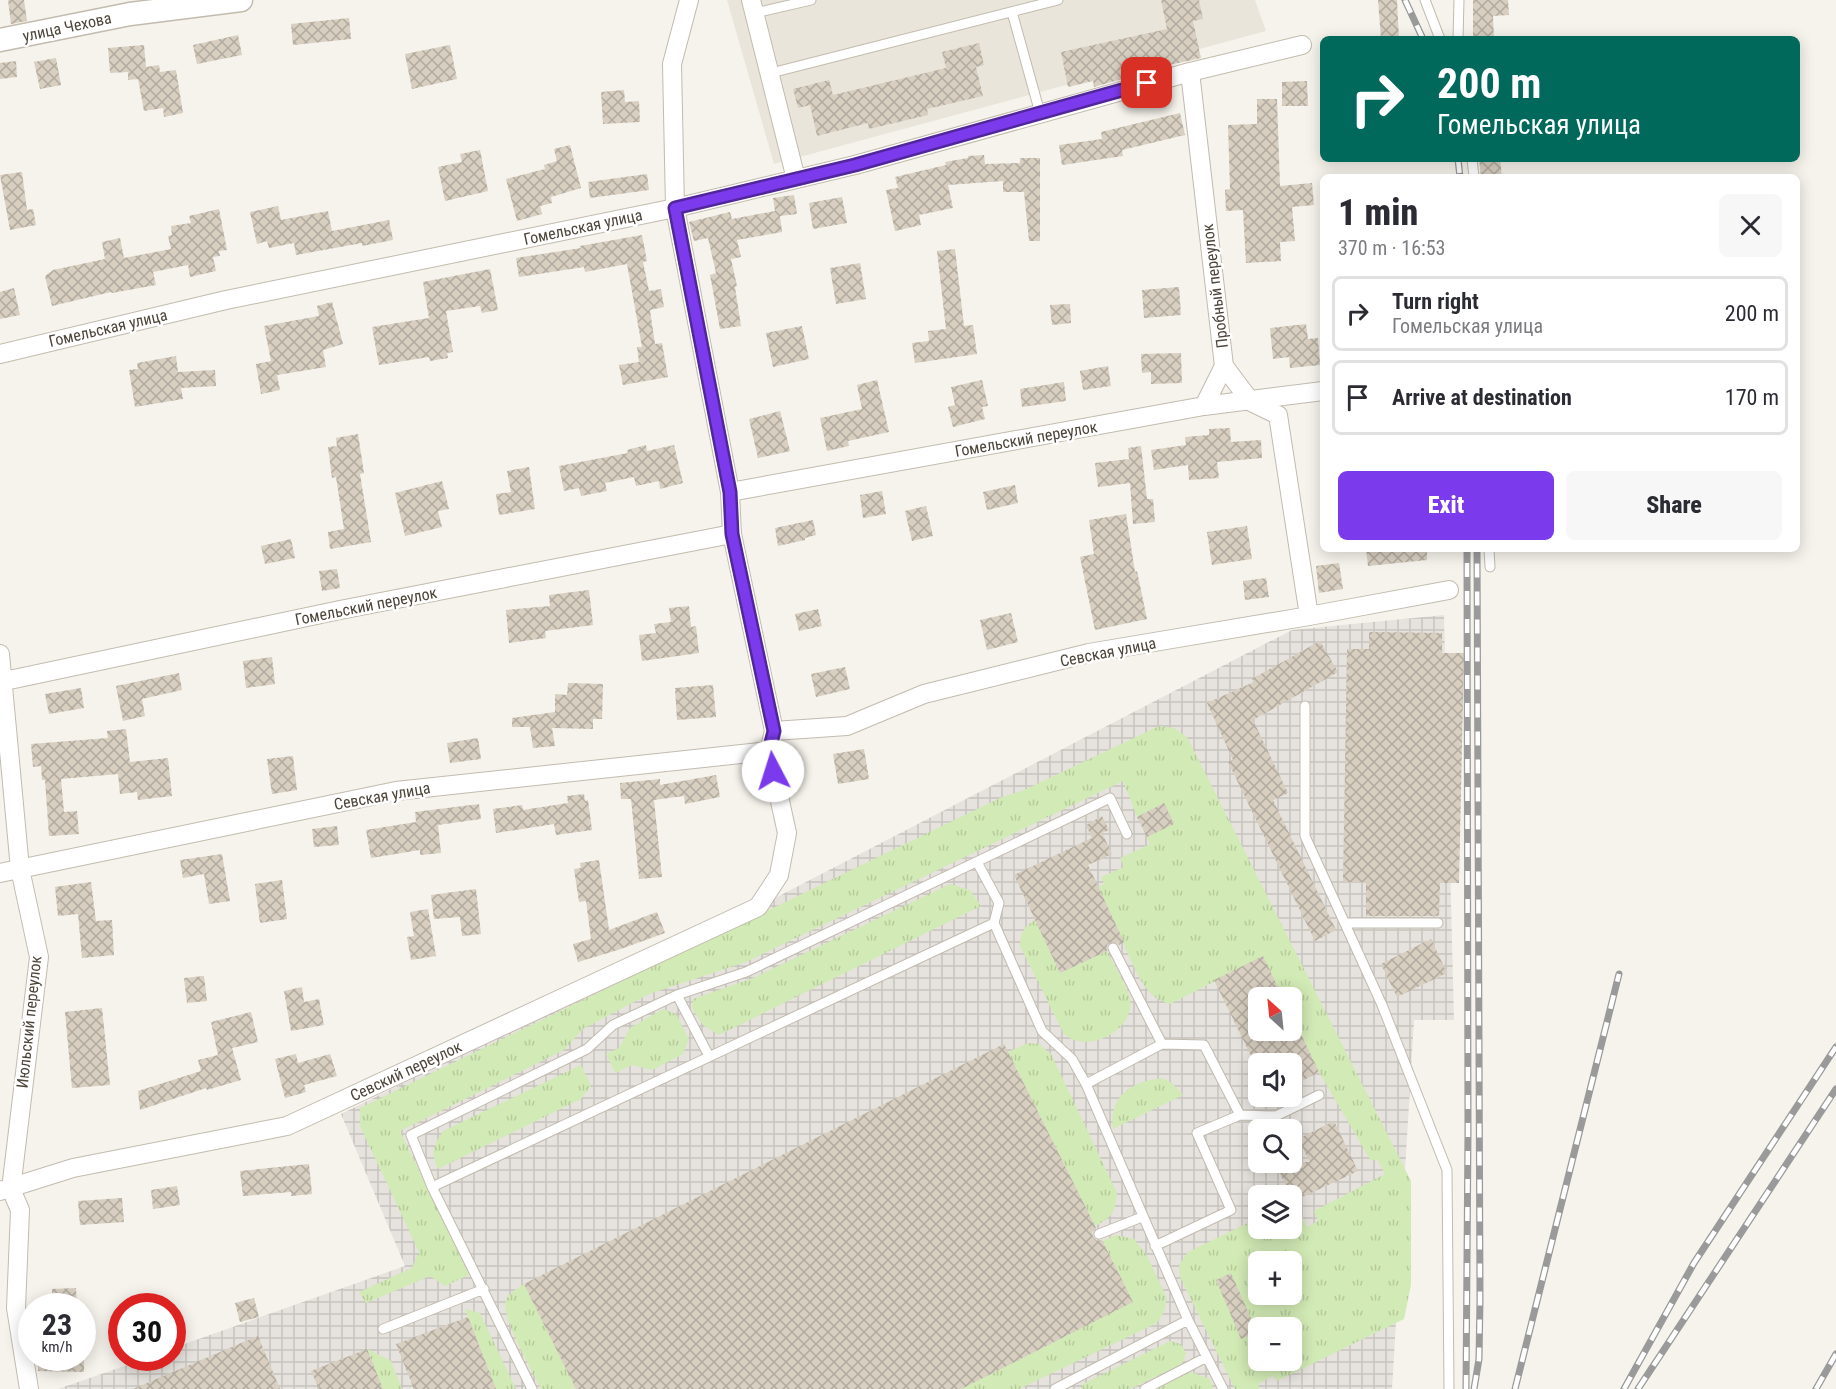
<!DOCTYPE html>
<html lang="en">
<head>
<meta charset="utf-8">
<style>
  :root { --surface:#fff; --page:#f7f7f7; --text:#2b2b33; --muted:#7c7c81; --line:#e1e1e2; --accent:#7c3aed }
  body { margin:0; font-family:"Roboto Condensed",sans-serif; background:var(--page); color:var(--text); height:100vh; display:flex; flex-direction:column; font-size:22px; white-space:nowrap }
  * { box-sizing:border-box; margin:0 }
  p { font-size:20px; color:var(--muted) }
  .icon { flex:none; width:33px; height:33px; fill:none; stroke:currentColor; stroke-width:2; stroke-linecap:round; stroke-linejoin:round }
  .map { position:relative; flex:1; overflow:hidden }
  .drawer { position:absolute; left:1320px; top:174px; width:480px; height:378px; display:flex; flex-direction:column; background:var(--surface); border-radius:9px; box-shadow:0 3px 15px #0003 }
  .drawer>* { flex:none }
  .guide { position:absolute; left:1320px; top:36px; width:480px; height:126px; border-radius:9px; box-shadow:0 3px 15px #0003; background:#00695c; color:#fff; overflow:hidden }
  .needle { width:39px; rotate:333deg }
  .buttons { position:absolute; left:1248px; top:987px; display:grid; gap:12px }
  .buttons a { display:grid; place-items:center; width:54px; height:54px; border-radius:9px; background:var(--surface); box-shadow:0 3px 15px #0003; font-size:30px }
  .speed { position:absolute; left:18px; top:1293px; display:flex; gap:12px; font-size:30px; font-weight:700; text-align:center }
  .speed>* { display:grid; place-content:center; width:78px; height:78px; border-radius:50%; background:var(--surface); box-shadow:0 3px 15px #0003; line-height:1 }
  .speed small { font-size:15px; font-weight:400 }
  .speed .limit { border:9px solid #d22; background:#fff; color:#111 }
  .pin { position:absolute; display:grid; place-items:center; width:51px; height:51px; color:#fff; margin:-26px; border-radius:12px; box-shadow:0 3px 9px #0006 }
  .me { position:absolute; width:66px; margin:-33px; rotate:355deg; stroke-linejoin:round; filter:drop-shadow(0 0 4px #0008) }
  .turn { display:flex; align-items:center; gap:21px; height:126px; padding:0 18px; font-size:27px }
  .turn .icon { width:78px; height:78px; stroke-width:2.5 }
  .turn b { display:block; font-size:42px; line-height:51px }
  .round { display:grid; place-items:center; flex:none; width:63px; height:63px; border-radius:9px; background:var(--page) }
  .headline { display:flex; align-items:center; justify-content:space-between; height:102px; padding:0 18px }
  h1 { font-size:36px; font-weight:800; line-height:45px }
  .cta { display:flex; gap:12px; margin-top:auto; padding:12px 18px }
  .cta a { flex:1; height:69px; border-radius:9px; background:var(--accent); color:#fff; font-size:24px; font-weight:800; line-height:69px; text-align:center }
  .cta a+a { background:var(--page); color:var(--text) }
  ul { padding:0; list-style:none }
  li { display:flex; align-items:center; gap:18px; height:75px; margin:0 12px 9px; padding:0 6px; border:3px solid var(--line); border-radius:9px }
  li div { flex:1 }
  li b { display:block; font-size:22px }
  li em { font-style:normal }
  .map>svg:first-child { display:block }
  .residential { fill:#eae5da }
  .industrial { fill:url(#industrial-grid); fill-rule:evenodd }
  .grass { fill:url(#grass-tufts); fill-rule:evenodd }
  .building { fill:url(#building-cross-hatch) }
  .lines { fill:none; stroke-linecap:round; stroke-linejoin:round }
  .service-casing { stroke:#c2bbae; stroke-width:11 }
  .minor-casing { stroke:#c2bbae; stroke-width:20 }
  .tertiary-casing { stroke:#c2bbae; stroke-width:25 }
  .service { stroke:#fff; stroke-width:9 }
  .minor { stroke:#fff; stroke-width:18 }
  .tertiary { stroke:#fff; stroke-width:22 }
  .rail-casing { stroke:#9a9a9a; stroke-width:7 }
  .rail { stroke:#fff; stroke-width:4.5; stroke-dasharray:14; stroke-linecap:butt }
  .route-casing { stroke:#51269a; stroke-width:15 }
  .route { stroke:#7c3aed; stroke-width:10 }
  .labels { text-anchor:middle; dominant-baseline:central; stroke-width:5; stroke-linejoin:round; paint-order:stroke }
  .street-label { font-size:16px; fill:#4b4439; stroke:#fff }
</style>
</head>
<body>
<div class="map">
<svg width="1836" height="1389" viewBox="0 0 1836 1389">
  <defs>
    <pattern id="industrial-grid" width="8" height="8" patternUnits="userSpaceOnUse" patternTransform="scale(1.5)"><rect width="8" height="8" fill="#e6e2dd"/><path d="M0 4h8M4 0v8" fill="none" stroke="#c7c3be"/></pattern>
    <pattern id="grass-tufts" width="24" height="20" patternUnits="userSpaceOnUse" patternTransform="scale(1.5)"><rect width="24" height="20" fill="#d2eab5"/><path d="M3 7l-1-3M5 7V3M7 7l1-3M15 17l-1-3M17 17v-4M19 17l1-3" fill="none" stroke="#b6ca9c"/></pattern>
    <pattern id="building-cross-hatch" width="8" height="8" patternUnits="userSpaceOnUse" patternTransform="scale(1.5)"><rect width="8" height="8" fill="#d8cfc1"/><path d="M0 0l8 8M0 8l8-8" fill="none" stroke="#b1aa9e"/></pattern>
  </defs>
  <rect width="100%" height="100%" fill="#f6f3ec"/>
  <path class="residential" d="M727,0H1255L1266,31L774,164Z"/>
  <path class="industrial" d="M1444,615L1454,1020H1414L1392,1389H58L147,1358H172L173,1348L405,1266L341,1114L781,895L1292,630ZM1258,998H1292V1030H1258ZM1258,1064H1292V1096H1258ZM1258,1130H1292V1162H1258ZM1258,1196H1292V1228H1258ZM1258,1262H1292V1294H1258ZM1258,1328H1292V1360H1258Z"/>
  <path class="grass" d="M1159,726L1174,728L1187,737L1411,1181V1285L1404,1319L1277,1381L1273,1376L1258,1384L1260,1389H1235L1180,1277L1179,1265L1188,1252L1258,1218V1228H1292V1202L1294,1201L1307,1227L1318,1221L1314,1211L1385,1174L1377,1159L1371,1161L1319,1072L1292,1015V998L1283,997L1263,957L1170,1004C1143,997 1137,971 1125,948L1124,942L1098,887L1104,884L1101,877L1124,867L1120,858L1150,844L1147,837L1174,823L1164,803L1137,817L1123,781L746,962L649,994L583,1029L564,1050L400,1131L469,1275L445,1286L430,1276L366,1303L359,1292L412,1268L419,1252L360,1126V1108L1002,797L1022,791ZM1258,1262H1292V1294H1258ZM1258,1328H1292V1360H1258Z
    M950,884L970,890L981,906L719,1035L703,1025L692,1008L693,999L753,978Z
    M1035,920L1060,973L1107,951C1113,963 1127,986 1130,998C1136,1030 1088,1055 1064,1034L1020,946C1021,933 1023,927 1035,920Z
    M663,1009L676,1014L689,1039L683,1054L652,1070L632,1065L615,1073L606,1054L619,1048L630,1028Z
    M1028,1043L1039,1044L1051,1054L1117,1193C1115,1212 1113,1217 1095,1226L1008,1052Z
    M581,1065L591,1086L581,1099L438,1169C430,1151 433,1147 443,1131Z
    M1163,1078L1173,1084L1183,1095L1113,1129C1108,1096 1132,1081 1163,1078Z
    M1116,1235L1134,1239L1146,1254L1167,1298L1164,1312L1157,1323L1019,1389H961L1133,1302L1103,1241Z
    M524,1284L576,1389H541C533,1372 500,1316 506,1300C509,1293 518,1288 524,1284Z
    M465,1309L480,1313L516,1389H496Z
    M1170,1341L1181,1344L1186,1353L1182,1364L1130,1389H1081L1083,1384Z
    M367,1349L391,1361L402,1389H383Z
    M1191,1372L1210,1379L1213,1389H1156Z"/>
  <path class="building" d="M8,0H24L27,21L11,24Z
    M1161,0H1199L1203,19L1193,21L1201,58L1147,70V72L1094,87L1093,81L1068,87L1061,52L1167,29Z
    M1378,0H1397L1399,39H1381Z
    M1473,0H1508L1509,15L1493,16L1494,39H1473Z
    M349,18L351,39L293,45L291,24Z
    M238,35L242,55L197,64L193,45Z
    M979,43L984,65L976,67L983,96L927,109L928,115L869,129L868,123L817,136L810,105L798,108L793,89L829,80L833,95L946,68L942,52Z
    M144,45L146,67L159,65L160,72L176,70L183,113L164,117L163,108L144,111L138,79L128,80V72L110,73L108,48Z
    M450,45L457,79L412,89L405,54Z
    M56,58L61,85L40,89L34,62Z
    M16,61L17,77L0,79V63Z
    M1307,81L1308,106H1282V82Z
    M624,90L625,102L639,101L640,122L603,124L601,92Z
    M1257,99H1277L1280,186L1312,183L1314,205L1292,207L1295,241L1280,242L1281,261L1246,263L1243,210L1226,211L1225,190L1230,189L1228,125L1257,124Z
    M1180,113L1185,135L1122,150L1123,156L1062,165L1059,145L1102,139L1101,132Z
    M570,145L581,188L551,197L552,203L540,206L542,214L517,221L506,179L545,169L544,165L557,161L554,149Z
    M480,150L488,191L445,201L438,167L462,162L460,154Z
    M984,155L985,164L1020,163V158H1040V241H1029L1024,192H1003V181L948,185L953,208L919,215L921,225L895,231L886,190L898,188L895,177L946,165L945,162L968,158V156Z
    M1479,159H1500L1502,177H1481Z
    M22,172L27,210L33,209L36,225L10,230L0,175Z
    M647,174L649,190L590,198L588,182Z
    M794,195L797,214L780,216L782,232L737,240L741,257L731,259L737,286L735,287L741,326L720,329L710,275L716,273L708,238L694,241L689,222L730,212L732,219L775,211L773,198Z
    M842,197L847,223L813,229L809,203Z
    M278,206L281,220L328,211L332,231L389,220L393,240L362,246V243L296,255L294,243L269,248L267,241L257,244L250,212Z
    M219,209L227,250L219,251L220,256L213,257L216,271L190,277L188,265L153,272L156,285L112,293L111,292L52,306L45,276L53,270L105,259L102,242L120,238L124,258L171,249L168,236L172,235L171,226L191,223L189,216Z
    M642,235L647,261L643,262L649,291L661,289L664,307L650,310L655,344L662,343L668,377L623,385L619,365L639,362L637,347H642L627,264L585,272L584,267L519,277L516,258L581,248L580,246Z
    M955,249L964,326L973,325L977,354L915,363L912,343L929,341L928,331L946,329L937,251Z
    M860,263L866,299L836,304L830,268Z
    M490,269L498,310L482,313L480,306L446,311L453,352L447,353L448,358L430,361L429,357L379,365L372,327L429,318L423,282Z
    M1179,287L1181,315L1144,318L1142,290Z
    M14,288L20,315L0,319V292Z
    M332,302L343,344L323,350L326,367L277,375L280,390L261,394L256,364L271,361L264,326L319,316L317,306Z
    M1070,304L1071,323L1052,325L1050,305Z
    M1306,324L1308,339L1318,338L1320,365L1290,368L1289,357L1273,359L1270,328Z
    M802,326L809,359L773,367L766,333Z
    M1181,353L1182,383L1151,384V372L1142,373L1141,354Z
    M176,356L178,372L215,370L216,386L181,388L183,399L135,407L129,370L138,369L137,363Z
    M1108,366L1111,386L1083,390L1080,371Z
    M877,380L889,432L848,441L849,446L827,451L820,418L862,409L857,385Z
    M982,380L988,406L982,407L985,419L953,427L948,407L955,405L951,387Z
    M1064,382L1066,401L1022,407L1020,389Z
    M780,411L790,451L758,458L749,419Z
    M1230,428L1231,442L1261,440L1262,458L1217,462L1219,478L1189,480L1188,465L1154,470L1151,450L1186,445L1185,437L1209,435V429Z
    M358,434L364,473L360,474L371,542L330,549L328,532L344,529L336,477L332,478L328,447L337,446L336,438Z
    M646,445L647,451L674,445L683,483L660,489L659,481L636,486L634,477L605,483L607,491L581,496L579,488L564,491L559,466L628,453L627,450Z
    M1141,446L1147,499H1153L1155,522L1133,524L1130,483L1098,487L1095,463L1129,459L1128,448Z
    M529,467L535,509L499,515L496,494L511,492L507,471Z
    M442,481L449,509L438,511L442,527L405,536L395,493Z
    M1015,485L1018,503L987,510L983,492Z
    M882,491L886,514L863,518L860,495Z
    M926,506L933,536L912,541L905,511Z
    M1126,514L1135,572L1137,571L1147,619L1095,630L1080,557L1094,554L1089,520Z
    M813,520L816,535L805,538V540L778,546L775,528Z
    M1247,526L1252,559L1212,565L1207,532Z
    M291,539L295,558L265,564L261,546Z
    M1366,549H1427V560L1368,566Z
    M1339,563L1343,589L1319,593L1316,566Z
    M337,569L340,588L322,591L319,571Z
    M1266,578L1269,597L1245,600L1243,581Z
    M589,590L593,625L545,631L546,638L509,643L506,610L550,606L549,595Z
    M689,606L691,627L696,626L699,653L642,661L639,635L656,633L654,624L671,622L669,608Z
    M818,609L822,626L799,631L795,614Z
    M1011,613L1018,642L987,650L980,620Z
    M1369,632L1442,633V653H1464L1459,883H1440L1439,916H1366V882H1343L1347,649H1369Z
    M1320,641L1338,672L1253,720L1288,793L1273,800L1336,930L1315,941L1228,762L1233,760L1207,703L1254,682L1252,679Z
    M272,657L275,684L246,688L243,661Z
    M845,667L850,689L816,697L811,674Z
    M179,673L182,690L142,699L145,716L123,721L116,686Z
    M568,683L603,684L602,719H593V729L552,728L555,746L533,748L530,727H512V718L555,712V694L567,695Z
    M713,685L716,717L677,720L675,688Z
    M81,688L84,708L49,714L45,694Z
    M126,729L130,762L168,758L172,796L138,800L137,792L120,794L118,774L61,779L64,812L77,811L79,834L49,836L45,780H42L41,766L33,767L31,744L108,738L107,731Z
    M478,738L481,759L450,763L447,743Z
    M864,749L869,779L838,784L833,754Z
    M293,756L297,790L272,794L267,759Z
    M716,775L720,797L685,804L684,796L654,800L662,877L639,879L631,799H621L620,783L660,779V785Z
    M584,794L585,801L588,800L592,830L556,835L554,824L496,833L493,809L522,805L523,810L568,803L567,796Z
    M1164,803L1174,824L1147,837L1137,817Z
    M479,804L481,819L438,825L441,853L420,855V850L371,858L366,830L416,822L415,812Z
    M1102,816L1109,830L1102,833L1112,854L1088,865L1124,942L1119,945L1116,942H1110L1107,945V951L1060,973L1014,875L1092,838L1086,825Z
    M337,826L339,845L314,847L312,829Z
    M222,854L230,901L209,904L204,874L183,878L180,860Z
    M599,860L609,930L657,912L665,933L618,950L578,962L573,944L591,939L586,901L579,902L574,869L581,868L580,863Z
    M282,880L287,919L260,923L255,884Z
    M91,882L96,921L112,920L114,955L82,958L78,914L58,916L55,887Z
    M476,889L481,934L462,936L460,917L434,919L431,895Z
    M428,909L436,956L411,960L407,937L414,936L410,912Z
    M1431,939L1447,973L1397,997L1381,964Z
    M1263,956L1283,998H1258V1030H1299L1319,1072L1292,1086V1064H1255L1214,980Z
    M204,976L207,1001L187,1003L184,978Z
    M302,987L304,1002L319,999L324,1025L291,1031L284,991Z
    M102,1008L110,1085L72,1088L65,1012Z
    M251,1012L258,1042L232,1048L241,1080L207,1090L206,1088L140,1110L138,1091L201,1071L198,1060L218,1055L211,1022Z
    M1004,1044L1096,1228L1092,1232L1093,1237L1097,1241L1102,1240L1133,1302L961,1389H576L524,1284Z
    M296,1054L298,1063L330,1054L337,1076L304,1085L306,1092L285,1098L275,1059Z
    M1334,1121L1358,1171L1294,1201L1274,1162H1310L1298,1139Z
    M309,1164L312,1194L291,1196V1192L243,1196L240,1171Z
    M177,1186L180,1205L153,1209L151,1190Z
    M122,1198L124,1222L80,1225L78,1201Z
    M1231,1273L1257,1332L1241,1339L1216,1280Z
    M76,1288L77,1306H53L52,1289Z
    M254,1298L259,1317L240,1322L235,1303Z
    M468,1317L496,1389H414L396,1344Z
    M258,1336L280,1389H133Z
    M367,1349L383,1389H319L311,1371Z
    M38,1358H84V1372L38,1371Z"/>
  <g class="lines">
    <defs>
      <path id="service" d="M1425,0L1440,39
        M1012,12L1040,113
        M755,13L811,0
        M1458,39L1459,0
        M771,73L1058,0
        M1472,159L1474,177
        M1489,549L1490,567
        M1305,706V836L1382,1005L1447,1170L1449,1389
        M977,862L999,903L994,923L1042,1031L1072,1059L1086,1084L1188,1320L1223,1389
        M1345,923H1438
        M1113,948L1162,1044
        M677,995L709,1056
        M1086,1084L1162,1044L1204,1045L1240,1115L1197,1133L1231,1210L1155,1246
        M1240,1115L1276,1116L1319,1095
        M432,1187L994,923
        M1099,1234L1142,1217
        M383,1329L484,1289
        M532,1389L432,1187L411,1135L587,1049L613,1025L677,995L746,972L1110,798L1127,834
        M1055,1389L1188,1320
        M1145,1389L1207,1357"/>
      <path id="minor" d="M751,0L796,179
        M1190,72L1224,366L1251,402L1278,415L1309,616
        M0,354L226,300L675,208L855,165L1190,72L1302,45
        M1204,406L1224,366
        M730,492L1204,406L1323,391
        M0,654L20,869L39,957L11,1189L20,1210L16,1308L29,1389
        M0,682L340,610L732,534
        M774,731L847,726L924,694L1089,653L1309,616L1449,590
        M0,873L396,791L769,751
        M0,1191L73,1168L287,1126L758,907L779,875L787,833L769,751L774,731L732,534L730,492L675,208L672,64L689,0"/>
      <path id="tertiary" d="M0,40L130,14L241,0"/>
    </defs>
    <use href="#service" class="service-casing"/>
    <use href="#minor" class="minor-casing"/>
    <use href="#tertiary" class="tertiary-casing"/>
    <use href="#service" class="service"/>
    <use href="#minor" class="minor"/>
    <use href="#tertiary" class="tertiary"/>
    <defs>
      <path id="rail" d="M1405,0L1423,39
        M1458,159L1460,177
        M1466,1389L1468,1132L1467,549
        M1474,1389L1479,1359L1480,1299L1477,549
        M1515,1389L1619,974
        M1624,1389L1694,1263L1836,1047
        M1638,1389L1836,1089
        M1816,1389L1836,1354"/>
    </defs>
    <use href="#rail" class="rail-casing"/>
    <use href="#rail" class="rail"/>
  </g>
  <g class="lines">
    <defs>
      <path id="route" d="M773,771L769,751L774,731L732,534L730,492L675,208L855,165L1147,83"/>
    </defs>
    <use href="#route" class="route-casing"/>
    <use href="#route" class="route"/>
  </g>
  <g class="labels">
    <g class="street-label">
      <text transform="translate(67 27) rotate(-12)">улица Чехова</text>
      <text transform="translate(583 227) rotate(-12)">Гомельская улица</text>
      <text transform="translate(1215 286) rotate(-97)">Пробный переулок</text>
      <text transform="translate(108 328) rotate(-13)">Гомельская улица</text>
      <text transform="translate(1026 439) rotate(-10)">Гомельский переулок</text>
      <text transform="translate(366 606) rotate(-11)">Гомельский переулок</text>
      <text transform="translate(1108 652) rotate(-11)">Севская улица</text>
      <text transform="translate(382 796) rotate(-10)">Севская улица</text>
      <text transform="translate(29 1022) rotate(-84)">Июльский переулок</text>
      <text transform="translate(406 1071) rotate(-25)">Севский переулок</text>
    </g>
  </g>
</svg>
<div class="buttons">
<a><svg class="needle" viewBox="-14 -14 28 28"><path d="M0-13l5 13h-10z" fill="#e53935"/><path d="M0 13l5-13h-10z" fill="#7c7c81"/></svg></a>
<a><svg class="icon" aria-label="sound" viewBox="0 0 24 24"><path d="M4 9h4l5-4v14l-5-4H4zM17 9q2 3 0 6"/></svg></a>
<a><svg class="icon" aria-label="search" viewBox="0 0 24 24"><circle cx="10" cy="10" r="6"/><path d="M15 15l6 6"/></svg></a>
<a><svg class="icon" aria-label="layers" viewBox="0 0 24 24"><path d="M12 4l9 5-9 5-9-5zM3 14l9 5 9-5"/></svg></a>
<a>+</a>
<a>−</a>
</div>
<div class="speed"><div>23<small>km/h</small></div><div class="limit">30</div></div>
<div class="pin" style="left:1147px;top:83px;background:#d93025"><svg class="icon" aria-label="arrive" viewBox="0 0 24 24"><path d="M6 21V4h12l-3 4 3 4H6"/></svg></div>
<svg class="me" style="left:773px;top:771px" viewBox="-20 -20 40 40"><circle r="19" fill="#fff"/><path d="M0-13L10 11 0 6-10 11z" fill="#7c3aed"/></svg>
<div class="guide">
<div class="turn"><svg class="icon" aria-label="right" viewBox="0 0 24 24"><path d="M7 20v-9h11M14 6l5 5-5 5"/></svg><div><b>200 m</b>Гомельская улица</div></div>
</div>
<section class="drawer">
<div class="headline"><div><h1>1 min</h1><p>370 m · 16:53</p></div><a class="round"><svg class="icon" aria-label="close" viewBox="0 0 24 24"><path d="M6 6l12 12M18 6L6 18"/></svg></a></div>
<ul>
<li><svg class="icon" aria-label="right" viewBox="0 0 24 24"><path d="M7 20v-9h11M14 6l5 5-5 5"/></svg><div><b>Turn right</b><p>Гомельская улица</p></div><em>200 m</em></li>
<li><svg class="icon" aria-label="arrive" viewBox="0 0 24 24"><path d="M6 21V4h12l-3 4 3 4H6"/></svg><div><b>Arrive at destination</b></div><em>170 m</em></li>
</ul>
<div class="cta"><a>Exit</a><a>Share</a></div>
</section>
</div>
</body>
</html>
